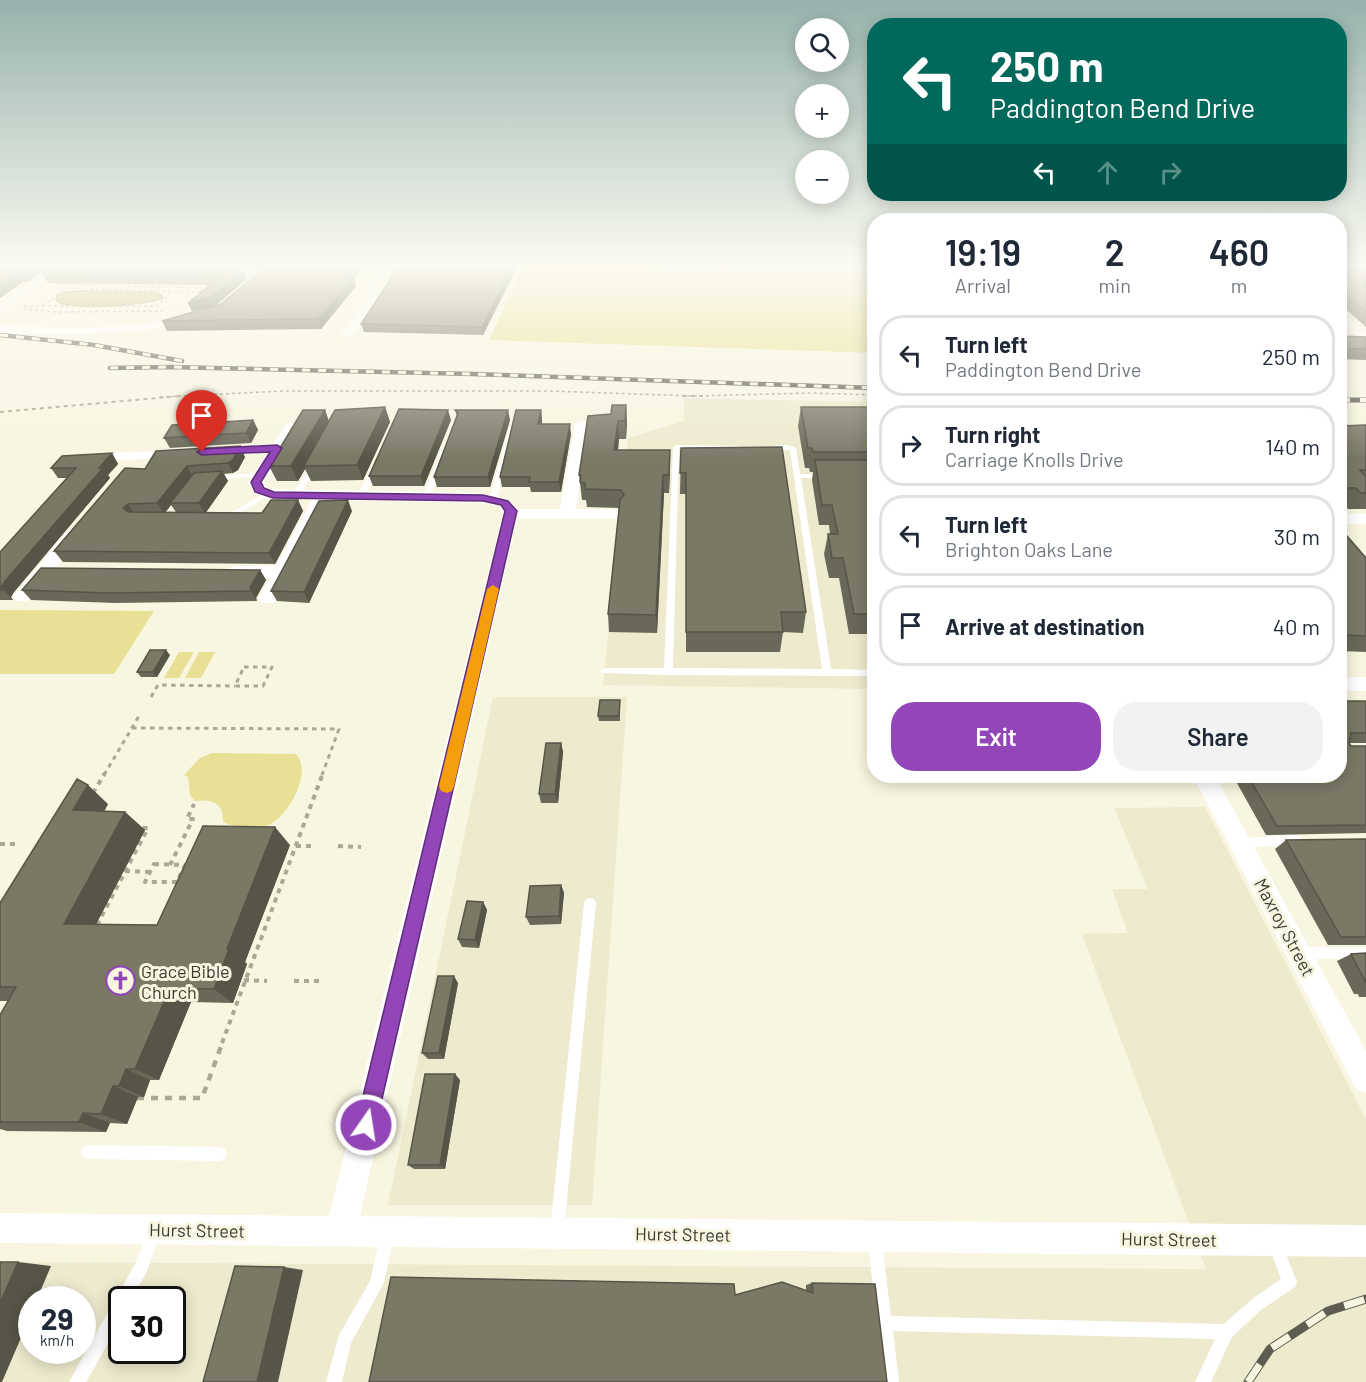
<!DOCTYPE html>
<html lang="en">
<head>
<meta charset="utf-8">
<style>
  :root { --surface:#fff; --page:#f2f2f3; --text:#1f2937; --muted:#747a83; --line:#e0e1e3; --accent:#9246b7 }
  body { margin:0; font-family:Barlow,sans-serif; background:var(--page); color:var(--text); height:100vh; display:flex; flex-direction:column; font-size:22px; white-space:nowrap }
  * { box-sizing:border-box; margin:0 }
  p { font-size:20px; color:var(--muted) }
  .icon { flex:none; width:33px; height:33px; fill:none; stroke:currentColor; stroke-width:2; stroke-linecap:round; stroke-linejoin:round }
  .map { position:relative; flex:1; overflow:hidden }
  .sheet { position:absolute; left:867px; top:213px; width:480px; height:570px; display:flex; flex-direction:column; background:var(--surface); border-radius:24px; box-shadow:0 3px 15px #0003 }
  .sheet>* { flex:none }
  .guide { position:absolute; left:867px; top:18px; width:480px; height:183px; border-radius:24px; box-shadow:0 3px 15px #0003; background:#00695c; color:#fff; overflow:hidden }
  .controls { position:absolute; left:795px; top:18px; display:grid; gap:12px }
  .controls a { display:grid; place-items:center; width:54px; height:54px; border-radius:50%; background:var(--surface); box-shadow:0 3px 15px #0003; font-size:30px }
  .speed { position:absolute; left:18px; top:1286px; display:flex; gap:12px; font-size:30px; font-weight:700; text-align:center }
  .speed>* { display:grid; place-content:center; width:78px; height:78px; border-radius:50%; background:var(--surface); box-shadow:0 3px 15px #0003; line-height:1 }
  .speed small { font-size:15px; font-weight:400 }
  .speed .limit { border:3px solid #111; border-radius:9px; background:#fff; color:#111 }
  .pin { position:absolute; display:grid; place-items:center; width:51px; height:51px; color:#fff; margin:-62px -26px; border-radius:50% 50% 50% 0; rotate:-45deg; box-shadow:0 0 6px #0007 }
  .pin .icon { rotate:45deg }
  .me { position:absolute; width:66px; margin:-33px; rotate:13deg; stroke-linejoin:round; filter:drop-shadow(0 0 4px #0008) }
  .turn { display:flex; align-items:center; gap:21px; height:126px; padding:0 24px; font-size:27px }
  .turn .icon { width:78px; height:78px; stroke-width:2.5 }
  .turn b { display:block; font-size:42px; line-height:51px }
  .lanes { display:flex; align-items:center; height:57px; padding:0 24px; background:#0003; justify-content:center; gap:30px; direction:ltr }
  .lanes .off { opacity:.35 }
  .eta { display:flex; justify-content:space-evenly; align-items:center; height:102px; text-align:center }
  .eta b { font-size:36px; font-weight:600; line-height:42px }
  .action { display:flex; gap:12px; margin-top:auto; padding:12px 24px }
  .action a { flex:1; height:69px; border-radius:24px; background:var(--accent); color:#fff; font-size:24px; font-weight:600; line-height:69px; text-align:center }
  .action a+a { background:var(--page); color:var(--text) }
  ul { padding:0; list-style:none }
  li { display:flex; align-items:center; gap:18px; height:81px; margin:0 12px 9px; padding:0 12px; border:3px solid var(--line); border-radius:24px }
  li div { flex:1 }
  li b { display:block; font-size:22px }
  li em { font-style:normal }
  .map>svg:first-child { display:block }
  .built { fill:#edeace; fill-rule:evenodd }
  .green { fill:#e8e094 }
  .water { fill:#bbb053; stroke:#958d49; stroke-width:1.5 }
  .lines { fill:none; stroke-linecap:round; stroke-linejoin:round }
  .path-far4 { stroke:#a9a897; stroke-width:1.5; stroke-dasharray:3 3; stroke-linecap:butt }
  .path-far3 { stroke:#a9a897; stroke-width:2; stroke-dasharray:4 4; stroke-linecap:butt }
  .path-far2 { stroke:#a9a897; stroke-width:3; stroke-dasharray:4.5 4.5; stroke-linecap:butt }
  .path-far1 { stroke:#a9a897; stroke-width:4; stroke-dasharray:5 5; stroke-linecap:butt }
  .path { stroke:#a9a897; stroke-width:4.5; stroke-dasharray:7 7; stroke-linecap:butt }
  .lane { fill:#fff; fill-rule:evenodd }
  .street { fill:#fff; fill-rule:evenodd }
  .rail-far2-casing { stroke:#5e5d51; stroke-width:4.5 }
  .rail-far1-casing { stroke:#5e5d51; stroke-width:5 }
  .rail-casing { stroke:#5e5d51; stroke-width:9 }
  .rail-far2 { stroke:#f8f6e0; stroke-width:3; stroke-dasharray:8; stroke-linecap:butt }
  .rail-far1 { stroke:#f8f6e0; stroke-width:4; stroke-dasharray:10; stroke-linecap:butt }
  .rail { stroke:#f8f6e0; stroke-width:7; stroke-dasharray:21; stroke-linecap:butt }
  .wall { fill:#6a6858; fill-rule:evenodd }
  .shaded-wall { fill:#565547 }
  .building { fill:#7b7966; stroke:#565547; stroke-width:1.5 }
  .route { fill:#9246b7; stroke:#5f2e77; stroke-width:1.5 }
  .slow { fill:#f59e0b }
  .labels { text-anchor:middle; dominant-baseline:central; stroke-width:6; stroke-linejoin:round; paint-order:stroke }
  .near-street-label { font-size:18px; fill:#3b3a31; stroke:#f8f6e0 }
  .near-poi-label { font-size:18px; fill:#3b3a31; stroke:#f8f6e0; text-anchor:start }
</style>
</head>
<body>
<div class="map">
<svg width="1366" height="1382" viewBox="0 0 1366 1382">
  <rect width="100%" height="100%" fill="#f8f6e0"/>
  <path class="built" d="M684,398L874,402V689L603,685L628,438L684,421Z
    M493,697H627L592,1205H388Z
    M1205,807L1366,1119V1382H0V1262L1206,1269L1082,934L1128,933L1112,889H1148L1114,808ZM32,1299H82V1350H32ZM122,1299H172V1350H122Z"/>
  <path class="green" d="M523,266L874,275V353L489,340Z
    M0,610L154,611L114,674H0Z
    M179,652H194L179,678H164Z
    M199,652H215L201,678H185Z
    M212,753L296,754C313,771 289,816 269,825C259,829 232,827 223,822C224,802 211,799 195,801L190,795L188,777L184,775L200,758Z"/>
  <path class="water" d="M80,291L152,292L160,294L163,298C146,305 68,312 56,300L57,296L66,292Z"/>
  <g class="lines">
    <path class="path-far4" d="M56,284L202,288L199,290
      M24,306H157L172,291
      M42,306L66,288L203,292
      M23,309L57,312L163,311
      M160,397L283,391H549L694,396L810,393L874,395"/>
    <path class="path-far3" d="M683,396H708
      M0,412L180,396"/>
    <path class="path-far2" d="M244,667H272L263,686H235Z
      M151,697L158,685L235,686
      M132,728L339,729L322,775
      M104,775L139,716"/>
    <path class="path-far1" d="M93,793L105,773
      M0,844H18
      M296,846H314
      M338,846L361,847
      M154,864L185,865L177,882H145Z
      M170,865L193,819H187L194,804
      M125,871L150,872
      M97,925L148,828H141
      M244,980L267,981
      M294,981H320
      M222,1043L323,773"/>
    <path class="path" d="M137,1098H202L223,1041"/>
    <path class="lane" d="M512,427L515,429L497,499L493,501H490L489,499L509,429Z
      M447,442L450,444L430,498L429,500H423L422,498L444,444Z
      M676,445L737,446L740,448L737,450L679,449L673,668L822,669L790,450H772L769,448C775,444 790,444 796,448L800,474H824L827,476L824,478H801L831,669L874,670V676L668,675L602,673L601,671L605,668H664L673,447Z
      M313,464L316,466L300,496L296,498H293L292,496L310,466Z
      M375,464L378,466L365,497L364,499H358L357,497L372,466Z
      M260,473L262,474V476L213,480L210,478L213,476Z
      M267,492L269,493V495L228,520H222L221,518Z
      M1297,835L1301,837L1302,840L1301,843L1297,845L1240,848L1236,846L1235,843L1236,840L1240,838Z
      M590,898L594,899L596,903L564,1230L562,1235L557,1237L552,1235L550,1230L584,903L586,899Z
      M1301,947H1366V959H1301L1297,957L1295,953L1297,949Z
      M88,1145L220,1147L225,1149L227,1154L225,1159L220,1161L88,1159L83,1157L81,1152L83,1147Z
      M153,1227L158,1229L160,1234L147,1271L132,1299H122V1319L86,1382H69L136,1262L148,1229Z
      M387,1230L392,1232L394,1237L384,1283L351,1343L342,1382H326L339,1335L370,1281L380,1237L382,1232Z
      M875,1235L880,1237L882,1242L891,1316L1224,1324L1251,1300L1281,1279L1269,1247L1271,1242L1276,1240L1281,1242L1297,1282L1295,1287L1261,1310L1232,1337L1211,1382H1195L1215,1339L893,1331L899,1382H883L868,1242L870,1237Z"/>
    <path class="street" d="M55,265H67L0,313V305Z
      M376,265H386L376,302L351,337H343L341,334L364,302Z
      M602,265L874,268V274L607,268Z
      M219,270L264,271L269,274L264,277L215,275V271Z
      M1340,311L1366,332V342L1362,341L1340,320Z
      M188,316L192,317V321C128,337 65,335 0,333V325C64,328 126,330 188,316Z
      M582,420L589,424L576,509H615L623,514L615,519H517L360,1216L1366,1225V1257L0,1243V1213L329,1216L503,512L499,506L483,503L327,500L276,599L273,603H261L258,599L270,578L230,576L228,572L230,568L236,566H276L312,499H267L254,493L248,482L267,453L217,456L210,452L212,449L273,444L286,424L291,423L298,427L264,482L266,487L270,489L483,493L509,500L518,509H560L575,424Z
      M179,450L186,454L184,457L88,462L81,458L88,454Z
      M1340,514H1366V524H1340Z
      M74,529L80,530L82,534L80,538L28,601H16L13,597L16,593L68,530Z
      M1340,677H1366V691H1340Z
      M1193,776H1215L1366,1051V1093L1356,1089Z"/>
    <defs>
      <path id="rail-far2" d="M0,335L94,345L182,361
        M110,368L170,367L473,374L874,388"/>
      <path id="rail-far1" d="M1340,400H1366"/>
      <path id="rail" d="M1248,1382L1270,1349L1328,1311L1366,1299"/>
    </defs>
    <use href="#rail-far2" class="rail-far2-casing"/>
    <use href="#rail-far1" class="rail-far1-casing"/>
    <use href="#rail" class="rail-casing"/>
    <use href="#rail-far2" class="rail-far2"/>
    <use href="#rail-far1" class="rail-far1"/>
    <use href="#rail" class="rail"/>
  </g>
  <path class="wall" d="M0,265H51L28,282H23Z
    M144,265H264L260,269Z
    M268,265H364L354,279L356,286L321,329L167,331L162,321L221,304Z
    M518,265L483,335L364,332L361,324L400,266Z
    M826,265H874V266Z
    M1340,265H1366V327L1340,304Z
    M244,271L247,279L215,306L192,311L188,303L210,285L48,283L43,274Z
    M1340,336L1366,337V360L1340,359Z
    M626,405L627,422L626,439H619L618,450L670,468L669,493H664L657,633L609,632L608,614L619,508L587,507L586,500H582L579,475Z
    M385,407L390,422L363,480L311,481L305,469L298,481H277L269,466L325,410L329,421Z
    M801,407H874V634H849L839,578H829L824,554L828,534H830L829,525H819L812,480L813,472H810L809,468H805L798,426Z
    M455,410L510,420L490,487H437L434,477L457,416Z
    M541,410L542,420V424L571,434L561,492H531L530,487H502L500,477Z
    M253,420L258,430L251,443L170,448L164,438Z
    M451,420L424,486H373L369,476Z
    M1366,425V509H1348L1344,504H1340V426Z
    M681,448L806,612L803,633L783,632L780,652H686V494H680Z
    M112,453L118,464L108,475L110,478L14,592L11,597L13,600H0V552L67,478H58L51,468Z
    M245,457L238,470L233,473L224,474L228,481L206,512L262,513L298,500L303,511L275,564L63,562L54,551L145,469ZM171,505L176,512H165L168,509Z
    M352,511L309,603L277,601L271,591Z
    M1340,528L1366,558V652L1340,651Z
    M260,570L266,580L256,598L257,601L116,603L31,600L22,590Z
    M170,655L157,677H141L137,672Z
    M620,700V721H599L598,716Z
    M1340,701H1366V743H1349L1351,746H1366V833L1266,835L1233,776H1340Z
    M561,743L563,752L558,803H541L539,794Z
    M108,804L104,811L125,812L145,830L96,924L157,925L290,845L245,962L247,964L233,1003L191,1002L159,1080H150L144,1097H138L127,1124L110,1123L106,1132L7,1131L0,1129V1015L8,1001H0V903Z
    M1366,839V945H1328L1275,849L1286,840Z
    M561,885L564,893L561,924L530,925L526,917Z
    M483,902L487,910L479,948L462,947L458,939Z
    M1366,953V997H1359L1358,994H1354L1337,961L1351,954Z
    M458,983L444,1059H428L422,1053Z
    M460,1080L445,1169H414L408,1165Z
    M812,1283L887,1382L735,1295L806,1290V1285Z"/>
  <path class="shaded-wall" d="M33,265H51L28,282L22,273Z
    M355,265H364L354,279L356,286L321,329L318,319Z
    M513,265H518L483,335L482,327Z
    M244,271L247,279L215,306L192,311L188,303Z
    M17,273L23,282L0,298V285Z
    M626,405L627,422L626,439L625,421Z
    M385,407L390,422L363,480L357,465Z
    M325,410L330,425L304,466L305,469L298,481L291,466Z
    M448,410L451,420L424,486L421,476Z
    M508,410L510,420L490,487L488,477Z
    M541,410L542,420L539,434L538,424Z
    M253,420L258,430L251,443L246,433Z
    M618,421L619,439L616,468L614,450Z
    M570,424L571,434L561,492L559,482Z
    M240,446L245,457L238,470L233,473L228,463Z
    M670,450V468L669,493V475Z
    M112,453L118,464L108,475L110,478L14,592L11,597L13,600L1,587L5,581Z
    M187,466L193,477L170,503L171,505L164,514L157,503Z
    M222,471L228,481L205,514L199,503Z
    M663,475L664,493L657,633L656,615Z
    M298,500L303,511L275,564L269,553Z
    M348,500L352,511L309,603L304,592Z
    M128,504L135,514L130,519L123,508Z
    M260,570L266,580L256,598L257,601L251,591L250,588Z
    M166,650L170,655L157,677L153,672Z
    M561,743L563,752L558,803L555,794Z
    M88,785L108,804L95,829L73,810Z
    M125,812L145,830L88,940L64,924Z
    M275,827L290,845L245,962L247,964L233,1003L214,989L227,949Z
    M561,885L564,893L561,924L559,916Z
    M483,902L487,910L479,948L475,940Z
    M454,976L458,983L444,1059L439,1053Z
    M170,988L191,1002L159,1080L135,1069Z
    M126,1069L150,1080L144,1097L119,1086Z
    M455,1074L460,1080L445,1169L440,1165Z
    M113,1086L138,1097L127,1124L101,1114Z
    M83,1113L110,1123L106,1132L79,1122Z
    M18,1262L51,1266L37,1299H32V1312L2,1382H0V1303Z
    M284,1267L303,1270L278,1382H257Z"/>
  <path class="building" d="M0,265H33L22,273H17L0,285Z
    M268,265H355L347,276L354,277L318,319L162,321L221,304Z
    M400,265H513L482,327L361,324Z
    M1340,265H1366V312L1340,290Z
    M55,266L244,271L211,297L188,303L220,277L43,274Z
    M1340,336L1366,337V349H1340Z
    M612,405H626L625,421H618L614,450H670L669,475H663L656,615L608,614L620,500L624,495L621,490L585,489V483L580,482L581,475H579L588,416L611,414Z
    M385,407L357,465L304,466L335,410Z
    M801,407H874V452H813L812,448H808Z
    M399,409L448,410L421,476H369Z
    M303,410H325L291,466H269Z
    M455,410H508L488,477H434L458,413Z
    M516,410H541L538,424H570L559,482H529L530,477H500Z
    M253,420L246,433L164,438L172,425Z
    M1366,425V470H1360L1366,477V493H1361L1356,488H1340V426Z
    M240,446L233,460L228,463L187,466L157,503L128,504L123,508L128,512L262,513L271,500H298L269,553L54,551L125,468L145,469L156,451Z
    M782,447L806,612H781L783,632H686V473H680L681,448Z
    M112,453L99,468H103L5,581L1,587L3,590H0V552L76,468H51L62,456Z
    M815,460H874V614H854L843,558H832L828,534H838L832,505H822Z
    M222,471L199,503H170L194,473Z
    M348,500L304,592L271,591L319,501Z
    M1340,528L1366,558V636L1340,635Z
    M41,568L260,570L250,588L251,591L108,593L22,590Z
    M150,650H166L153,672H137Z
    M600,700H620L619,716H598Z
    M1340,701H1366V733H1351L1349,743L1351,746H1366V825L1277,826L1248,776H1340Z
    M546,743H561L555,794H539Z
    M77,779L88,785L73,810L125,812L64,924L157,925L203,826L275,827L227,949H229L214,989L170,988L135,1069H126L119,1086H113L101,1114L83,1113L79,1122H0V1015L16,987H0V903Z
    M1366,839V937H1341L1286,840Z
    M561,885L559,916L526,917L530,886Z
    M467,901L483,902L475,940L458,939Z
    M1366,953V983L1351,954Z
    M438,976H454L439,1053H422Z
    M425,1074H455L440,1165H408Z
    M0,1262H18L0,1303Z
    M235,1266L284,1267L257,1382H203Z
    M391,1277L734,1284L735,1295L782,1282L813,1293L812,1283L875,1284L887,1382H369Z"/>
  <linearGradient id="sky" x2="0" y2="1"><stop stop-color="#96b2ac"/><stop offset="0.58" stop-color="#fcfbf1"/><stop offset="1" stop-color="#fcfbf1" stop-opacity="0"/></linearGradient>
  <rect width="1366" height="459" fill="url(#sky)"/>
  <path class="route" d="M277,445L282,448L261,482L264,488L274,492L483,495L508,501L517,511L376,1125L373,1132L366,1135L359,1132L356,1125L505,511L501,505L483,501L273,498L255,492L251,482L270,452L202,455L197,452L202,449Z"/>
  <path class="slow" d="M493,585L499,589L454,786L452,791L447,793L441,791L439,786L487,589Z"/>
  <defs>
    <symbol id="church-ring" viewBox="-11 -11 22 22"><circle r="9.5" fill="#f8f6e0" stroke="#9246b7" stroke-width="1.5"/><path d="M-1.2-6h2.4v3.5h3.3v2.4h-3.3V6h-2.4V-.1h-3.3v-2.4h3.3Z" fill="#9246b7"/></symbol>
  </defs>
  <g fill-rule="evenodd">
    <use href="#church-ring" x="104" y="964" width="33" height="33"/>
  </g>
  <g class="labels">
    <g class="near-street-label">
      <text transform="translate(1285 927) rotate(62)">Maxroy Street</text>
      <text transform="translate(197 1230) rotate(1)">Hurst Street</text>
      <text transform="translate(683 1234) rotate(1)">Hurst Street</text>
      <text transform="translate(1169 1239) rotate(1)">Hurst Street</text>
    </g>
    <g class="near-poi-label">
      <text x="141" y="971">Grace Bible<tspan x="141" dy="21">Church</tspan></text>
    </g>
  </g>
</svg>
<div class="controls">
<a><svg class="icon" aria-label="search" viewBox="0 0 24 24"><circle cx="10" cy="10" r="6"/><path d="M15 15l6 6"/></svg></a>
<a>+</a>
<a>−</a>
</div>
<div class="speed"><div>29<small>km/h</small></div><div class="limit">30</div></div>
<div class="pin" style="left:202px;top:452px;background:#d93025"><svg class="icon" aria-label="arrive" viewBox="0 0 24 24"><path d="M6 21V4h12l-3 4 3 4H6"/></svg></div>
<svg class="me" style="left:366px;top:1125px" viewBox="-20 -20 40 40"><circle r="17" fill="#9246b7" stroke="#fff" stroke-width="3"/><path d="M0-11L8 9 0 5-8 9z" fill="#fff"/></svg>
<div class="guide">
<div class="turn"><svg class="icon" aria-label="left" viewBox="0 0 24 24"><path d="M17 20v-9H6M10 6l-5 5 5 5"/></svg><div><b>250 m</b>Paddington Bend Drive</div></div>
<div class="lanes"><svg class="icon" aria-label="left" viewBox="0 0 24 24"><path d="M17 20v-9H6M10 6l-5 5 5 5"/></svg><svg class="icon off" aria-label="ahead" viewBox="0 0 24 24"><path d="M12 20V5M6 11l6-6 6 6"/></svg><svg class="icon off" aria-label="right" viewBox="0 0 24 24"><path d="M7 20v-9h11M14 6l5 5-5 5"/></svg></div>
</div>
<section class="sheet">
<div class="eta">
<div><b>19:19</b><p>Arrival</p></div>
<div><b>2</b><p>min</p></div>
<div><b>460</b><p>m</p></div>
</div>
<ul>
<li><svg class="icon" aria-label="left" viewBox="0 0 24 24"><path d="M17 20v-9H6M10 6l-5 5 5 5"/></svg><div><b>Turn left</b><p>Paddington Bend Drive</p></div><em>250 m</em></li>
<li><svg class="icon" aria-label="right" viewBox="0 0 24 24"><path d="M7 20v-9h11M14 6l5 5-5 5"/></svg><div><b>Turn right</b><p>Carriage Knolls Drive</p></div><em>140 m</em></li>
<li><svg class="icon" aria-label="left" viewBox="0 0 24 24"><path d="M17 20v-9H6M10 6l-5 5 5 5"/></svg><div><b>Turn left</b><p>Brighton Oaks Lane</p></div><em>30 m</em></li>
<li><svg class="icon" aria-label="arrive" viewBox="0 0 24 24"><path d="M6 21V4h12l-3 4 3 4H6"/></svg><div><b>Arrive at destination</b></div><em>40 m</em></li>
</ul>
<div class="action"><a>Exit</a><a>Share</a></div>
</section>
</div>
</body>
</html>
